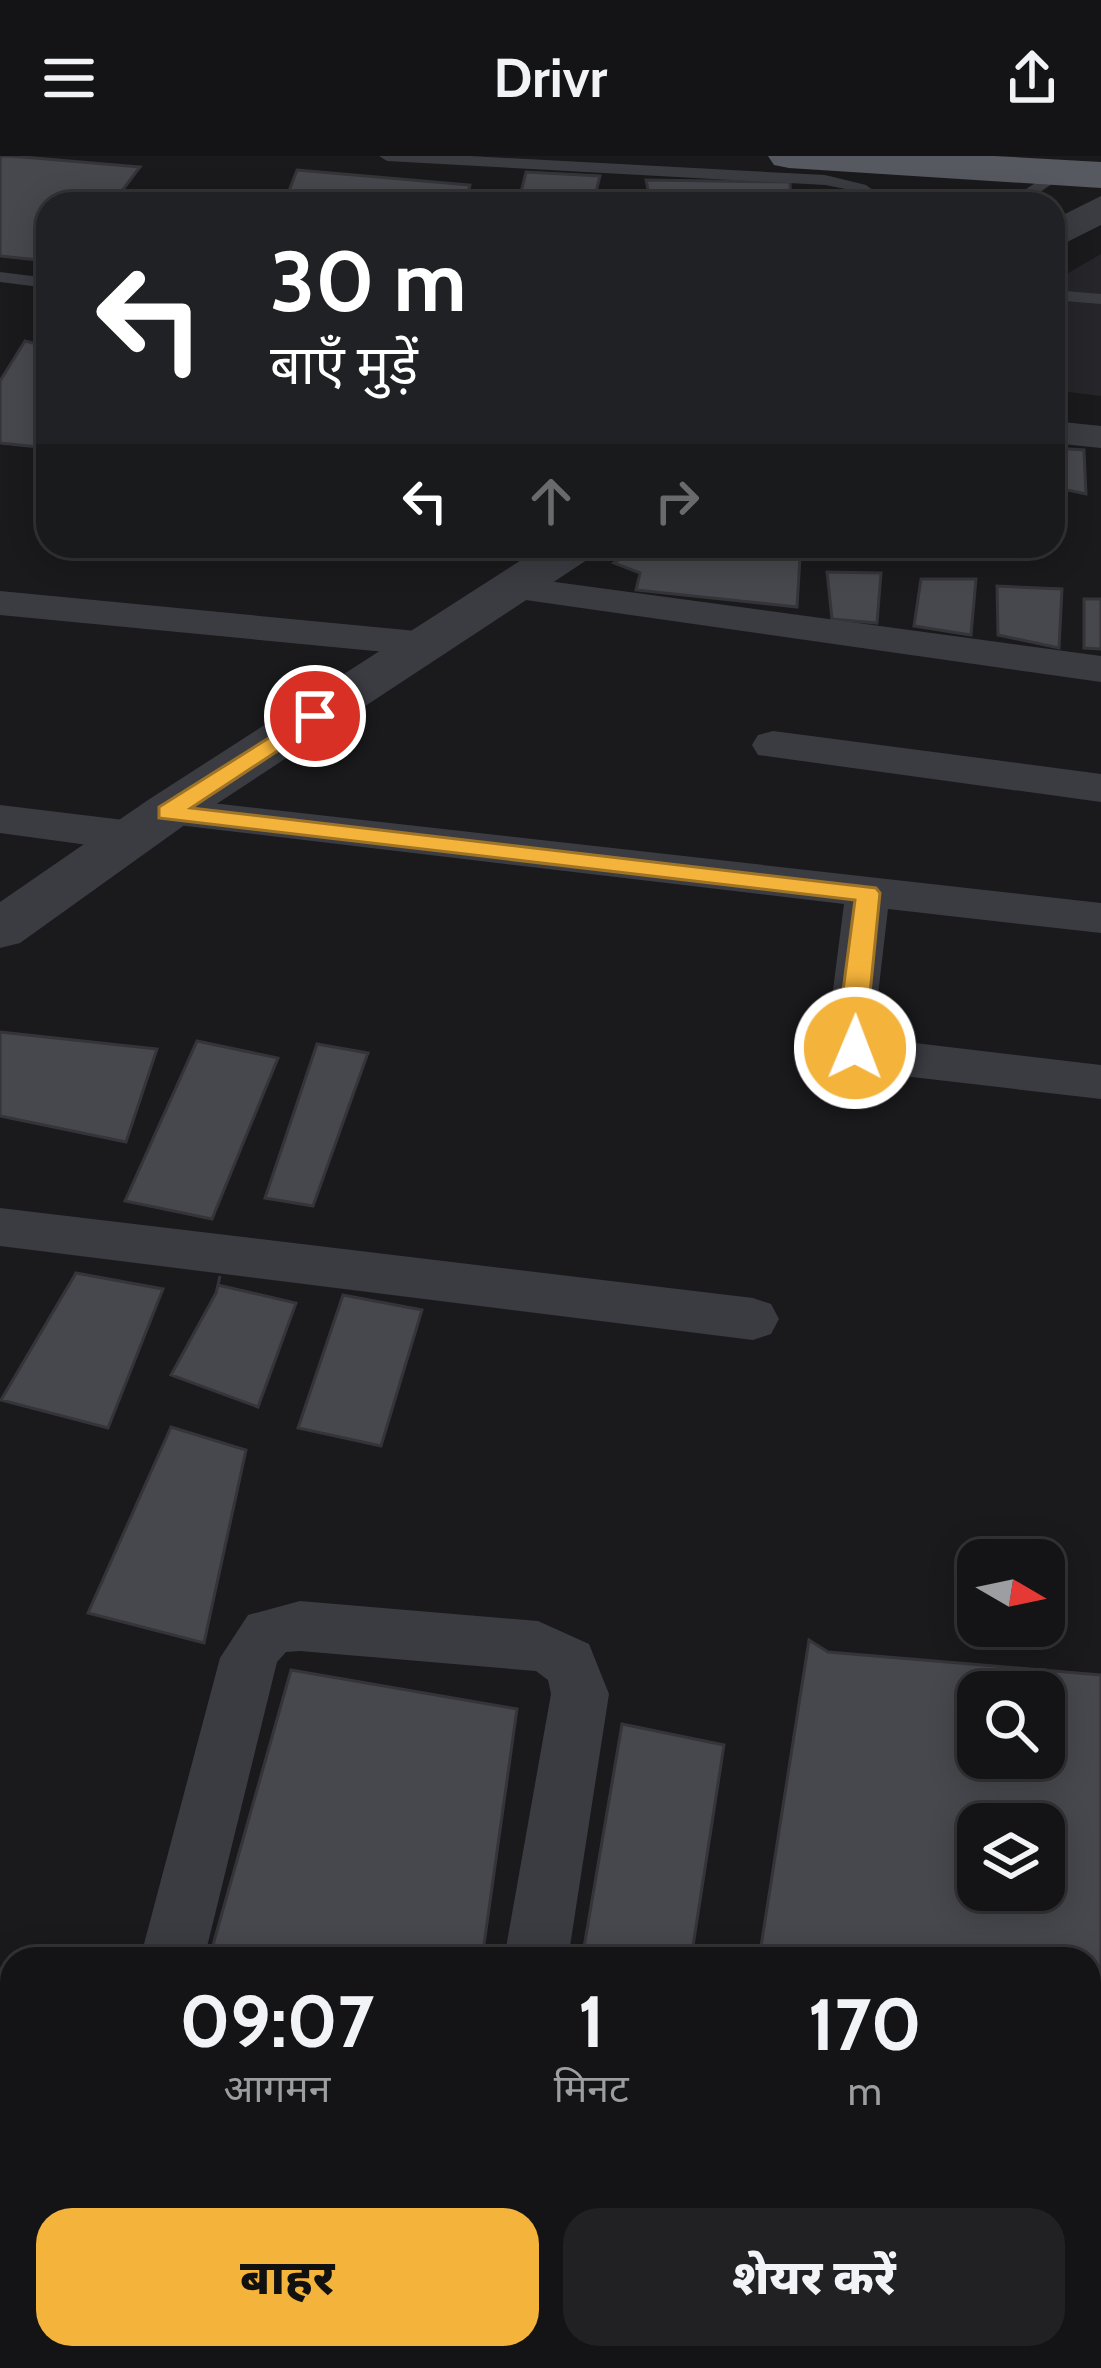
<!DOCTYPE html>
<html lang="hi">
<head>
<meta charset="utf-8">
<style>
  :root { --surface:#141416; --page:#212123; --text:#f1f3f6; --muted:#9d9ea1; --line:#333335; --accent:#f4b33b }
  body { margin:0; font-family:Cabin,"Noto Sans Devanagari",sans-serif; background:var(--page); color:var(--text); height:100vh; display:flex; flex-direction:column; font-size:45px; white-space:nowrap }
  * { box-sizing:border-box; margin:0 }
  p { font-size:39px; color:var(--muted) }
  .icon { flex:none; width:66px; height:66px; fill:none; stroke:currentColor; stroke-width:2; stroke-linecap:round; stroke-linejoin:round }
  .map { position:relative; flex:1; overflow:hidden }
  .details { position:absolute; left:0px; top:1791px; width:1101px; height:423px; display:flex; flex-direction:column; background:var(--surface); border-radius:36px 36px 0 0; box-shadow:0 6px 30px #0003,0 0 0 3px var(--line) }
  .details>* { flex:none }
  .guide { position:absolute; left:36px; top:36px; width:1029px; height:366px; border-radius:36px; box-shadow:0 6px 30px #0003,0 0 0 3px var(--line); background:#202124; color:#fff; overflow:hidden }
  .needle { width:78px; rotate:99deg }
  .buttons { position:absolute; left:957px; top:1383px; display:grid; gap:24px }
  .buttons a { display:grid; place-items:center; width:108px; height:108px; border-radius:24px; background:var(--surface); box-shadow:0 6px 30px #0003,0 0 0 3px var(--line); font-size:60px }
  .pin { position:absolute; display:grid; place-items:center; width:102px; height:102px; color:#fff; margin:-51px; border:6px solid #fff; border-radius:50%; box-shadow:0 3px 12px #0007 }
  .me { position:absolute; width:132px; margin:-66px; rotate:1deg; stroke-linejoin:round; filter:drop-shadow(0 0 9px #0008) }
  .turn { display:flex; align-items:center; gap:42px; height:252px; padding:0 36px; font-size:54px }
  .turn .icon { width:156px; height:156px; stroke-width:2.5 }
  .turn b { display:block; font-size:84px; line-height:102px }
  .lanes { display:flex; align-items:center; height:114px; padding:0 36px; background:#0003; justify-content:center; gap:60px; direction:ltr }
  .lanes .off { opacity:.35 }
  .eta { display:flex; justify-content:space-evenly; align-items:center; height:204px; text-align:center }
  .eta b { font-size:72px; font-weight:800; line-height:84px }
  .action { display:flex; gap:24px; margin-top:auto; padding:24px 36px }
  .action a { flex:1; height:138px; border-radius:36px; background:var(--accent); color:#111; font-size:48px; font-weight:800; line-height:138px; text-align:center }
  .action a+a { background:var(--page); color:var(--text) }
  header { display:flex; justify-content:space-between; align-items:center; height:156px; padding:0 36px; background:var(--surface); font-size:54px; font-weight:800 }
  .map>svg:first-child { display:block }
  .built { fill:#26262a }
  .building { fill:#47484d; stroke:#343439; stroke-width:3; fill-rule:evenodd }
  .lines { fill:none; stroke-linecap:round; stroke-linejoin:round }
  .service { fill:#3b3c42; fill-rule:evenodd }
  .minor { fill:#3b3c42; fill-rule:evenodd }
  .tertiary { fill:#3b3c42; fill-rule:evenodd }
  .primary { fill:#575961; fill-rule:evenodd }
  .route { fill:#f4b33b; stroke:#9f7426; stroke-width:3 }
</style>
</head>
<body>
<header><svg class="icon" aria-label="menu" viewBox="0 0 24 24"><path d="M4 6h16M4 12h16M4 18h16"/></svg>Drivr<svg class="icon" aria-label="share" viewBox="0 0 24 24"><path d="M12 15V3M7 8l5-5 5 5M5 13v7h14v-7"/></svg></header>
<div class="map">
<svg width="1101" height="2212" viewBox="0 0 1101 2212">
  <rect width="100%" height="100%" fill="#1a1a1d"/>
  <path class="built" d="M1101,98V240L1053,234V126Z"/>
  <path class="building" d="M0,0H11L140,11L112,48H48V105L0,100Z
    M297,14L470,29L465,48H284Z
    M526,16L600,20L593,48H518Z
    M646,24L790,26L791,48H651Z
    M25,185L48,191V292L0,287V225Z
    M1053,292L1084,294L1086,338L1053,331Z
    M640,390H758L800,402L797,451L636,434L640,417L614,407Z
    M839,390H934L932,402Z
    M827,416L881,417L877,467L832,463Z
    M921,423H976L971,479L914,470Z
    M997,430L1062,433L1059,492L998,479Z
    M1084,443H1101V493L1084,492Z
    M0,876L157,893L126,986L0,960Z
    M197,885L278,902L212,1063L125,1045Z
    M317,888L368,897L313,1050L265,1042Z
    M76,1117L163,1133L108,1272L1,1244Z
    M220,1120L218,1129L296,1147L258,1251L171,1219L216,1137Z
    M343,1139L422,1154L381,1290L298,1272Z
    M171,1271L246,1294L204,1487L88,1457Z
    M809,1484L828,1496L1101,1519V1899H1089V1803H759ZM978,1536H1044V1602H978ZM978,1668H1044V1734H978Z
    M291,1514L517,1553L482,1803H209Z
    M622,1568L724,1589L691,1803H582Z
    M305,2202H396L395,2212H303Z
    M527,2202H651L650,2212H526Z"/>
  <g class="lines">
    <path class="service" d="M379,0H470L825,19L866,29L892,48H874L856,35L825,29L387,5Z
      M1057,13L1070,16L1022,48H1003Z
      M0,116L48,122V132L0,126Z
      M1053,134L1101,138V148L1053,144Z"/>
    <path class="minor" d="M1053,265L1101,270V292L1053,287Z
      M511,420L1101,500V526L497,440L491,432L497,424Z
      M0,435L427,476L441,479L447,488L441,497L427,500L0,459Z
      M773,575L1101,618V646L758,599L752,589L758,579Z
      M167,642L1101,747V777L888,753L874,873L881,883L1101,909V943L877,917L838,904L828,873L844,748L152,666L145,656L152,646Z
      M0,649L132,665L147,670L154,680L147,690L132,695L0,677Z
      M0,1052L753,1142L771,1148L779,1163L771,1178L753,1184L0,1090Z
      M300,1445L538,1465L589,1488L609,1538L568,1803H504L551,1538L548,1524L536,1515L300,1495L286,1496L277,1506L204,1803H140L220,1502L248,1459Z
      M37,2202H107L104,2212H34Z
      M444,2202H514L513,2212H443Z"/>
    <path class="tertiary" d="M1101,40V69L1053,93V64Z
      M543,390H600L593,400L186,668L20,787L0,792V746L148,644Z"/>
    <path class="primary" d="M768,0H994L1101,6V32L789,12L774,9Z"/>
  </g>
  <path class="route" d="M315,553L323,555V565L191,652L876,732L880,737L864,898H846L838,873L855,744L159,662V651Z"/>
</svg>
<div class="buttons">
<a><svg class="needle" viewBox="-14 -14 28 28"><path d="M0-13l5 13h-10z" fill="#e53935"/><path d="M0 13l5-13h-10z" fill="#9d9ea1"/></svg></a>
<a><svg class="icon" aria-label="search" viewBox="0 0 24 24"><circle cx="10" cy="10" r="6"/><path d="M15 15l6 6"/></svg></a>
<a><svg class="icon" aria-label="layers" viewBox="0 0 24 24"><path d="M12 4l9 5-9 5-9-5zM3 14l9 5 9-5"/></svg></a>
</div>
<div class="pin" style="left:315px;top:560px;background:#d93025"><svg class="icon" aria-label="arrive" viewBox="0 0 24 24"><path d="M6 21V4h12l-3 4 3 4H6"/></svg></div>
<svg class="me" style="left:855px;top:892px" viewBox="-20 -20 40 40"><circle r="17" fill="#f4b33b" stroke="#fff" stroke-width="3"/><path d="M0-11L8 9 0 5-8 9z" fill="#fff"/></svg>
<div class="guide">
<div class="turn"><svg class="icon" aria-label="left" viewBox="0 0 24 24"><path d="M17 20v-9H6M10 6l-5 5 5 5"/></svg><div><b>30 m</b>बाएँ मुड़ें</div></div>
<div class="lanes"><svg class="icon" aria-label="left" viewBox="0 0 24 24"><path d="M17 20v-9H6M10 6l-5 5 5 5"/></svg><svg class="icon off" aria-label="ahead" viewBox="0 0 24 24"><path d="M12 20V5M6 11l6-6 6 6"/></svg><svg class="icon off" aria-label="right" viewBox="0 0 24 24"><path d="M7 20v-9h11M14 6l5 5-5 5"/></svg></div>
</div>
<section class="details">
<div class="eta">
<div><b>09:07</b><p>आगमन</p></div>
<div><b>1</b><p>मिनट</p></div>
<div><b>170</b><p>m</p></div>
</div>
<div class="action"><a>बाहर</a><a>शेयर करें</a></div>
</section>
</div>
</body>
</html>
